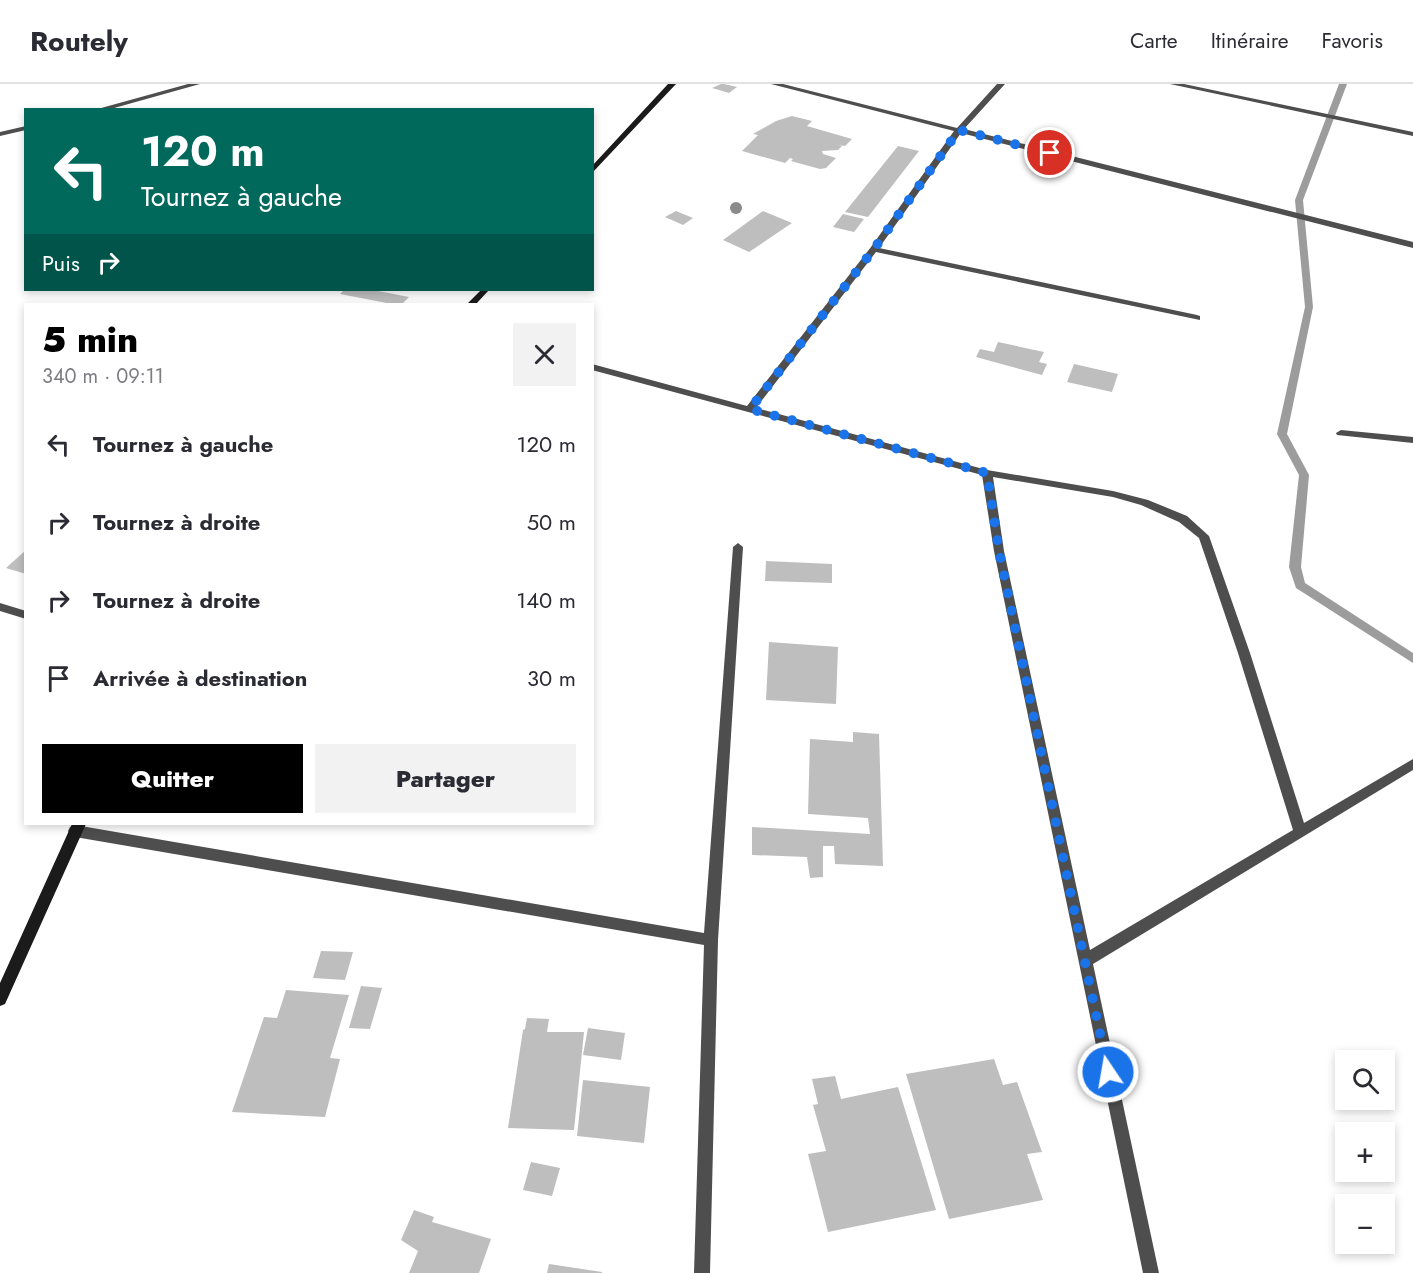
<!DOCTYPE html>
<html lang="fr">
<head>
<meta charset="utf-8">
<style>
  :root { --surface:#fff; --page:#f2f2f3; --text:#2b2b33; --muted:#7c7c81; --line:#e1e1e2; --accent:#000 }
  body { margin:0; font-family:Jost,sans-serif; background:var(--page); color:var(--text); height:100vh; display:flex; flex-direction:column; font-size:22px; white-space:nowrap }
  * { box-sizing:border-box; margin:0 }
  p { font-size:20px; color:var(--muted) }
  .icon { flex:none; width:33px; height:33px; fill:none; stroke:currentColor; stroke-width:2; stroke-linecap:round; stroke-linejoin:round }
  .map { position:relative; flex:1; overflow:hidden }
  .panel { position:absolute; left:24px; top:219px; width:570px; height:522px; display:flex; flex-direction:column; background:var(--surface); border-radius:0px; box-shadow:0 3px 9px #0003 }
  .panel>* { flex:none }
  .hud { position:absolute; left:24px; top:24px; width:570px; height:183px; border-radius:0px; box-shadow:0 3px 9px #0003; background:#00695c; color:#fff; overflow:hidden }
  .controls { position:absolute; left:1335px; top:966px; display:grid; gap:12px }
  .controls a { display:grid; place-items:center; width:60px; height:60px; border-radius:0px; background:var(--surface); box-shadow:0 3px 9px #0003; font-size:30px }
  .pin { position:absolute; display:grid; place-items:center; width:51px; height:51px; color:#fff; margin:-26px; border:3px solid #fff; border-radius:50%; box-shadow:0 2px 6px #0007 }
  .me { position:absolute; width:66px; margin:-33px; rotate:348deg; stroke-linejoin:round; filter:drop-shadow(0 0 4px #0008) }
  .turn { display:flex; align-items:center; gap:21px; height:126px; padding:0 18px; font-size:27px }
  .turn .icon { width:78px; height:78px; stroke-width:2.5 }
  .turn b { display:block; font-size:42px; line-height:51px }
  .then { display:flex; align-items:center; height:57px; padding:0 18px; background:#0003; gap:12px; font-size:22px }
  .round { display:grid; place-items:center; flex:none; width:63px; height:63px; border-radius:0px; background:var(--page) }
  .summary { display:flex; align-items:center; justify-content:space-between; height:102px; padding:0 18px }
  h1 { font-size:36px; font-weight:800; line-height:45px; color:var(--accent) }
  .action { display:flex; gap:12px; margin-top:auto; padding:12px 18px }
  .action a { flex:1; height:69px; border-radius:0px; background:var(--accent); color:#fff; font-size:24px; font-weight:800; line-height:69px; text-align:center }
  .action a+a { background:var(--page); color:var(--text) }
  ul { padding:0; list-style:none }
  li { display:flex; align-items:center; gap:18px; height:78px; padding:0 18px }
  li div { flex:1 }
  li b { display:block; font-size:22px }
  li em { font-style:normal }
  header { display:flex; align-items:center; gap:36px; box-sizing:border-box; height:84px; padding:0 30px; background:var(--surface); border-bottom:2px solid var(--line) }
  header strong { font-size:28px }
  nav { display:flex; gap:33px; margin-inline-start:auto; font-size:21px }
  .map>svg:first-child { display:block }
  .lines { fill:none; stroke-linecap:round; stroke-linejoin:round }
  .stream { fill:#9c9c9c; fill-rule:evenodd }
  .building { fill:#bebebe }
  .street { fill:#4e4e4e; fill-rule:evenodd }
  .secondary { fill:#1b1b1b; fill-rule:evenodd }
  .tree { fill:#8b8b8b }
  .route { stroke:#1a73e8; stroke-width:10; stroke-dasharray:0 18 }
</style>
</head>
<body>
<header>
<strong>Routely</strong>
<nav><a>Carte</a><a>Itinéraire</a><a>Favoris</a></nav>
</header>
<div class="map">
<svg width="1413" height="1189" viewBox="0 0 1413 1189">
  <rect width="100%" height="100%" fill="#fff"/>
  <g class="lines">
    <path class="stream" d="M1339,0H1347L1303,116L1313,223L1287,350L1309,391L1301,483L1305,499L1413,569V579L1296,504L1289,483L1299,391L1277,350L1305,223L1295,116Z"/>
  </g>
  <path class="building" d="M721,0H724L737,3L729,9L712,4Z
    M792,32L812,37L807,42L852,55L845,62L837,61L842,62L838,66L822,67L823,70L836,74L826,84L820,85L791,77L793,75L790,74L785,79L742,67L758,51L753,50L776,37Z
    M898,62L919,67L868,133L845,128Z
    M676,127L693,134L683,141L665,133Z
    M763,127L792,139L749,168L723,156Z
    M843,130L864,135L854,148L833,143Z
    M344,206H373L409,213L402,220H392L340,210Z
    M998,258L1044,268L1039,278L1047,280L1042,291L976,273L980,265L994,268Z
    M1074,280L1118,290L1112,308L1067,298Z
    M26,466V490L6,484Z
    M766,477L832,480V499L765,497Z
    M769,558L838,563L836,620L766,616Z
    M853,648L879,650L883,782L835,780L834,762H823V793L810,794L807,773L752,771V743L870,750L868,734L808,730L810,655L853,658Z
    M321,867L353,868L345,896L313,894Z
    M361,902L382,904L370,945L349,944Z
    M286,906L349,911L330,974L340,975L325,1033L232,1028L264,933L277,934Z
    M527,934L549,935L547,948H584L574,1046L508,1044L523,946L525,945Z
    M588,944L625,949L621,976L583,971Z
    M994,975L1003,1001L1017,998L1042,1068L1027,1070L1043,1116L949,1135L906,990Z
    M835,992L841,1015L898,1003L936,1126L828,1148L808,1070L826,1067L813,1021L818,1020L812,995Z
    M583,996L650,1003L644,1059L577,1052Z
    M531,1078L560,1084L552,1112L523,1106Z
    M414,1126L434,1133L432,1138L491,1155L479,1189H409L418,1167L401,1156Z
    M549,1180L602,1188V1189H547Z"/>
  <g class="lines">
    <path class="street" d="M188,0H200L107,26H94Z
      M771,0H783L957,44L997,0H1005L964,45L1413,158V164L961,49L879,164L1197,231L1200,232V236L876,168L756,324L987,386L1113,407L1148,416L1187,432L1209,452L1250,569L1304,739L1413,675V686L1093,880L1159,1189H1143L994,467L982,391L592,286V280L747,322L871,163L954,47ZM993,393L1113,413L1141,421L1179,438L1199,454L1238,569L1293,746L1090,866L1004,467Z
      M1170,0H1184L1413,48V52Z
      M26,42V46L0,52V48Z
      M1341,346L1413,353V359L1337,351L1336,349Z
      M738,459L743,463L718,856L710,1189H694L704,861L75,753L70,751L68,747L70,743L75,741L704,849L733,463Z
      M0,519L26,527V535L0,527Z"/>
    <path class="secondary" d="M668,0H676L592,89V82Z
      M481,206H489L476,220H467Z
      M72,740H86L5,920L0,922V899Z"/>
  </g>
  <circle class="tree" cx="736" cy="124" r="6"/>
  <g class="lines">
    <path class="route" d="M1050,69L959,46L874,165L750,325L987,389L999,467L1108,988"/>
  </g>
</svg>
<div class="controls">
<a><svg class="icon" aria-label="search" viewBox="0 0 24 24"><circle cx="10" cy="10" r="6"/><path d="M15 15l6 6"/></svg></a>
<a>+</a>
<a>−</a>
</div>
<div class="pin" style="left:1050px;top:69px;background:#d93025"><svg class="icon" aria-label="arrive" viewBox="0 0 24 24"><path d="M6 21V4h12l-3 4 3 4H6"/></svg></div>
<svg class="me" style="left:1108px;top:988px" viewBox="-20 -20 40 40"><circle r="17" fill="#1a73e8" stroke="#fff" stroke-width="3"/><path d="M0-11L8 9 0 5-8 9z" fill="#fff"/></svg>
<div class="hud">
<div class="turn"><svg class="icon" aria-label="left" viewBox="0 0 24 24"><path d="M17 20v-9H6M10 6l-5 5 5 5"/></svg><div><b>120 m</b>Tournez à gauche</div></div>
<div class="then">Puis<svg class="icon" aria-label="right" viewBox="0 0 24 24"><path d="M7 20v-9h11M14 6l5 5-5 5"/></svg></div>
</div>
<section class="panel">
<div class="summary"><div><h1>5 min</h1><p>340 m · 09:11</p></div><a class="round"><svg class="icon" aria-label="close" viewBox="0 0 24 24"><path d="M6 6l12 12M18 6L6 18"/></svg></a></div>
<ul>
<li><svg class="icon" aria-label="left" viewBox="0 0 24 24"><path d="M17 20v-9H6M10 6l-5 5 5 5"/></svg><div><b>Tournez à gauche</b></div><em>120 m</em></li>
<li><svg class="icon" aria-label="right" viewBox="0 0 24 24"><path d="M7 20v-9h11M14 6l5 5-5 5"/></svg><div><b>Tournez à droite</b></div><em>50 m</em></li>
<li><svg class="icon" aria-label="right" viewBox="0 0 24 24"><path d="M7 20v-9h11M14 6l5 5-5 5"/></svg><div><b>Tournez à droite</b></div><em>140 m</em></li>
<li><svg class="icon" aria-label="arrive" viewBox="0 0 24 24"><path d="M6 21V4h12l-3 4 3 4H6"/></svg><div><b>Arrivée à destination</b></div><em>30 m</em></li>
</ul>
<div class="action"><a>Quitter</a><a>Partager</a></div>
</section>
</div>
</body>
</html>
